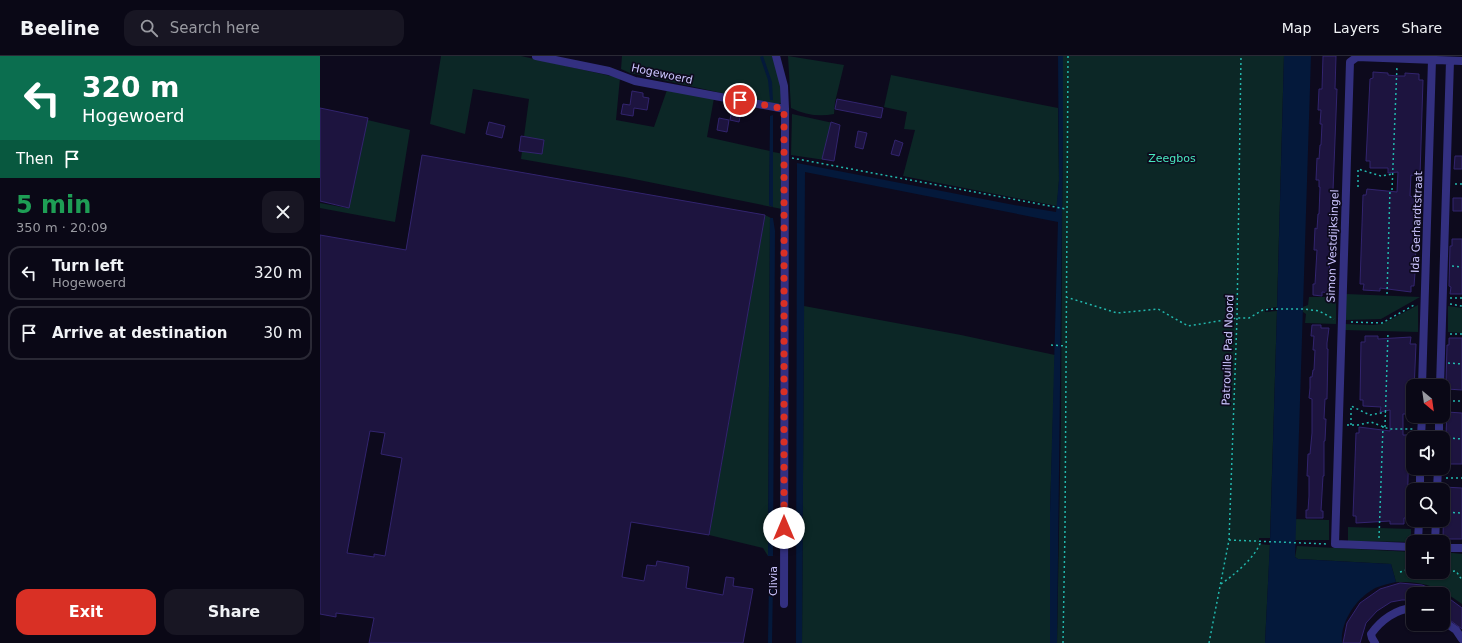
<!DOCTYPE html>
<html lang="en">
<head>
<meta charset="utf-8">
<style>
  :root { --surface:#0a0816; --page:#181623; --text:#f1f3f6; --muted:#999aa1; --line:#2a2935; --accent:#d93025 }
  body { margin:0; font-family:"DejaVu Sans",sans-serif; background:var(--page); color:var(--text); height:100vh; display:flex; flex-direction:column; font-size:15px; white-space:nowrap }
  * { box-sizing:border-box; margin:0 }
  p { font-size:13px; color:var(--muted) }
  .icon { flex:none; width:22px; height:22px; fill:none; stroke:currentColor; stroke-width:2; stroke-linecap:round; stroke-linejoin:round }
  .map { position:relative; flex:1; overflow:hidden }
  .panel { display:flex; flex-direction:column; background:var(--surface); width:320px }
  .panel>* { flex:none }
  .banner { background:#0b6e4f; color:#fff; overflow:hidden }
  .needle { width:26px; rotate:151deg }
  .controls { position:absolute; left:1086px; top:323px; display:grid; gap:8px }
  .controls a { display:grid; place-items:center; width:44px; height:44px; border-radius:8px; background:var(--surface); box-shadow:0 1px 3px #0004,0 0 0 1px var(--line); font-size:20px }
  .pin { position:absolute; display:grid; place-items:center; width:34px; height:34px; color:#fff; margin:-17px; border:2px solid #fff; border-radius:50%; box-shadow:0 1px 4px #0007 }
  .me { position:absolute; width:44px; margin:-22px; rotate:0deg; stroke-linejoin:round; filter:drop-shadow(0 0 3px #0008) }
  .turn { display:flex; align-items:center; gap:14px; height:84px; padding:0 16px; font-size:18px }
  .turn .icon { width:52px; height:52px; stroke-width:2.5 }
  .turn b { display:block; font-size:28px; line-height:34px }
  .then { display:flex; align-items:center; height:38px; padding:0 16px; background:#0003; gap:8px; font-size:15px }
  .round { display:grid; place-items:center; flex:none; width:42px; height:42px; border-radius:12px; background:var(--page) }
  .head { display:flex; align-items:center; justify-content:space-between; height:68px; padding:0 16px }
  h1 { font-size:24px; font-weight:600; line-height:30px; color:#1e9e55 }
  .button { display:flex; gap:8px; margin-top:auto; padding:8px 16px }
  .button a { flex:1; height:46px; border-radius:12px; background:var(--accent); color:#fff; font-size:16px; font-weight:600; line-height:46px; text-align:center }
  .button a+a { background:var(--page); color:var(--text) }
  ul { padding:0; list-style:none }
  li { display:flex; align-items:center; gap:12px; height:54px; margin:0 8px 6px; padding:0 8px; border:2px solid var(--line); border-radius:12px }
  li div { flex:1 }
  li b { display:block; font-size:15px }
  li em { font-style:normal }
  header { display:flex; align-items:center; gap:24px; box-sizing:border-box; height:56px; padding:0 20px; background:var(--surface); border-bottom:1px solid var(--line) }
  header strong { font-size:19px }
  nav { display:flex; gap:22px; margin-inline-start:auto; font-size:14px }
  .search { width:280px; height:36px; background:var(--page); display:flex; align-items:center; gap:10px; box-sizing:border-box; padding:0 14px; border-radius:12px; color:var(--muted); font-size:15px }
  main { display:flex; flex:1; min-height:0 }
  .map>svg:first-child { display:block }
  .green { fill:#0c2726 }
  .water { fill:#04193b }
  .building { fill:#1d143f; stroke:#32246e; fill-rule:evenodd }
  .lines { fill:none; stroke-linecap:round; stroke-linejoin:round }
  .path { stroke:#22b7ad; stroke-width:1.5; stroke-dasharray:2 3; stroke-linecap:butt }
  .minor { stroke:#333080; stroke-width:8 }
  .route { stroke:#d93025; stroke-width:7; stroke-dasharray:0 12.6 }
  .labels { text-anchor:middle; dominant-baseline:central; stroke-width:3.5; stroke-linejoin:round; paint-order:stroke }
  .street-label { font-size:11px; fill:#ccc5ff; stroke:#0d0a1d }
  .park-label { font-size:11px; fill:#48e9bf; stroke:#0d0a1d }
</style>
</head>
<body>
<header>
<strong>Beeline</strong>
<div class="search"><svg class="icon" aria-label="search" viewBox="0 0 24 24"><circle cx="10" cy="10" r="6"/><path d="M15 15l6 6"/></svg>Search here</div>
<nav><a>Map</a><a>Layers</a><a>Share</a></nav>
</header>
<main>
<section class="panel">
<div class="banner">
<div class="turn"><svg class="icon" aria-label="left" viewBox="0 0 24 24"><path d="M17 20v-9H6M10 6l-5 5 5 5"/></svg><div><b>320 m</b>Hogewoerd</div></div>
<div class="then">Then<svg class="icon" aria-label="arrive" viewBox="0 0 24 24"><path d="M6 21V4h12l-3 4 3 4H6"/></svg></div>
</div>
<div class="head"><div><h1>5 min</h1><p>350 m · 20:09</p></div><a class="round"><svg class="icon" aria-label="close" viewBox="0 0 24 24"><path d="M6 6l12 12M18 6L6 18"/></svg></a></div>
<ul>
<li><svg class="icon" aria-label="left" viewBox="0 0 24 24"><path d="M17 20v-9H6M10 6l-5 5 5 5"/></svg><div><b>Turn left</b><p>Hogewoerd</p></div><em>320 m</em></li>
<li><svg class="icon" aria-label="arrive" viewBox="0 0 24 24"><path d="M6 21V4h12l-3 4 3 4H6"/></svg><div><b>Arrive at destination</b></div><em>30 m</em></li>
</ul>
<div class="button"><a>Exit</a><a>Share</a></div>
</section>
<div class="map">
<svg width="1142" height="587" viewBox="0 0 1142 587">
  <rect width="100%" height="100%" fill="#0d0a1d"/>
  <path class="green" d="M121,0H201L300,22L296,64L334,71L347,34L394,42L387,81L450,95L449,149L453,151V96L464,98L462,153L304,121L201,103L209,43L153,33L145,78L110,68Z
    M302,0H452L461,24V47L456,49L310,17L301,13Z
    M468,0L524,9L515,46L514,58C500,61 485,59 471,52Z
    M743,0H964L957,251L945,253V256L957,255L950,482H939V488L950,489L945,587H737L741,365Z
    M571,19L738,52L739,124L737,150L583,120L595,74L584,73L587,56L564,51Z
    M22,58L90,74L75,166L0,152V147L27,152L32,130Z
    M472,58L513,67L505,104L471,99Z
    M445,159L451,162H450L448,500L443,492L389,479Z
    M1026,238L1100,241L1061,263L1025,264Z
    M989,241H1016V268L985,267L986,258L983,256V251L988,249Z
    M1098,249V276L1024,274L1025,268L1053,269L1062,268Z
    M484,250L641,279L735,299L730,456V587H482Z
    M1128,250L1142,252V277L1128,276Z
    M974,463L1009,464V484H973Z
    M1028,471L1091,473V486L1028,485Z
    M977,490L1093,496V516H1123V496L1142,498V548C1119,531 1105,525 1076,526L1071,508L978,503L975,501Z"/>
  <path class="water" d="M443,0L452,26L453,44H450L448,24L440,1Z
    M738,0H743V74L737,587H730V456L738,166L485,116L482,587H476L477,107L694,149L736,156L739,124Z
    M964,0H991L975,501L978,503L1071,508L1076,526C1068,528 1058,530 1052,534C1035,544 1020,567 1022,587H945L950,486L957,255Z
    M453,59V151L449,149L450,60Z
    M450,162H453L455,175L453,500H448Z
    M449,525L453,526L452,587H448Z"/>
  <path class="building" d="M1003,0H1016L1015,33H1017L1012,160H1011V194H1010L1009,229H1010V237L1002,236V240L993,239V228H995L997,194H994L995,172L997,173L998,158H999L1000,131H999V124H996L997,102L999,103L1000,89H1001L1002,68H1000L1001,54H998L999,33H1002Z
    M1053,16L1068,17V19L1077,20H1085V17L1099,18V24H1103L1100,120L1091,119L1090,140L1094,141V147H1097V160L1095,217L1094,230H1091V236L1060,232V235L1043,234L1044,228H1040L1043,139H1046L1047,133L1077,136L1078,116L1068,117V112H1050V105H1046L1050,23L1053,22Z
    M312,35L323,37V41L329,42L327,54L314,52L313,60L301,58L303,48L310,49Z
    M517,43L563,52L561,62L515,53Z
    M0,52L48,62L29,152L0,145Z
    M412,54L421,56L419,66L410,64Z
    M399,62L409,64L407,76L397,74Z
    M169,66L185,70L182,82L166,78Z
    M511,66L520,69L514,105L502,103Z
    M538,75L547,77L543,93L535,91Z
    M201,80L224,84L222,98L199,95Z
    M575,84L583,87L579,100L571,98Z
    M102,99L445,159L389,479L311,466L302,521L324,525L327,509L336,510L337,505L364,510L369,511L366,532L403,539L406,521L414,522L413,530L433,533L423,587H49L54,562L16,557V561L0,558V179L86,194ZM50,375L65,377L61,398L82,402L65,500L54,498V501L27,497Z
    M1135,100H1142V113H1134Z
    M1133,142H1142V155H1133Z
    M1132,183H1142V238H1130L1131,231L1129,230L1130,190H1132Z
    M992,269H1001V272H1009L1007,287V293H1008L1007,343H1005L1004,363H1006L1005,385H1004V420H1003L1001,455H1003V462H986V454H988L989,440V420H987L988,398H990L992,377V343L989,342L990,332V321H992L993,314H994L995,294H993L994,280H991Z
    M1045,280H1058V283L1091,281L1090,288H1096L1093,358H1083V379H1087L1086,385H1089L1087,462H1084V468H1070V465L1036,467V460H1033L1036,377H1039V371L1070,375V354L1060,356L1061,351L1043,350V344H1040L1041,286H1045Z
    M1129,282H1142V334L1127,333L1128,326H1126L1127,289H1129Z
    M1127,356L1142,357V408H1125L1126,386H1124V378H1126Z
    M1124,431L1142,432V483H1123Z
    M1080,527L1102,529L1125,538H1123L1142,552V573L1123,559V538H1093V544H1082L1071,546L1057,555L1046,567L1040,587H1023L1027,567L1040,547L1060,533Z"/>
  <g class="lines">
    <path class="path" d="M472,102L746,153
      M1135,128H1142
      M1038,131V113L1061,120L1073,118
      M1072,134L1077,10
      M1132,210L1142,211
      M1067,238L1070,133
      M746,241L797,257L838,253L868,270L917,262H929L943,254L954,253H984L999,255L1014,263
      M1130,242H1142
      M1130,248L1142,250
      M1031,266L1062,267L1096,248
      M1130,278H1142
      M731,289L746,290
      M1128,307L1142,308
      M1123,345H1142
      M1027,369H1038L1051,366L1069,373H1094
      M1031,369V350L1050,359L1066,356
      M1065,371L1068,276
      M1128,382L1142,383
      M1126,422H1142
      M1123,456L1142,457
      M1059,482L1063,370
      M909,484L1007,488
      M1080,516L1093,512
      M1123,516L1136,515L1142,524
      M901,528C914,519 936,501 941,485
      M743,587L745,472L748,0
      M889,587L909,484L917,262L921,0"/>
    <path class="minor" d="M216,0L289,15L315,25L465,53
      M456,0L464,30L465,53L464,548
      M1102,330L1112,4
      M1120,330L1130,5
      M1101,382L1102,360
      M1119,382V360
      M1100,434V412
      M1117,434L1118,412
      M1098,486L1099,464
      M1115,486L1116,464
      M1093,491L1015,488L1030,6L1037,1L1142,5
      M1123,492H1142
      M1123,565L1136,574L1142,583
      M1055,587L1052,582L1051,578C1061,564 1076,553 1093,552"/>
  </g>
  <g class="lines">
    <path class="route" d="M420,44L464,53V472"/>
  </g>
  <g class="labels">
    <g class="street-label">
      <text transform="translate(342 18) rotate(12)">Hogewoerd</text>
      <text transform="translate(1097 166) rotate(-88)">Ida Gerhardtstraat</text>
      <text transform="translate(1013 190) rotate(-88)">Simon Vestdijksingel</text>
      <text transform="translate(908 294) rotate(-88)">Patrouille Pad Noord</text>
      <text transform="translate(453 525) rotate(-90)">Clivia</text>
    </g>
    <g class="park-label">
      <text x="852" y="102">Zeegbos</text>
    </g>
  </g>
</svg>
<div class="controls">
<a><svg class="needle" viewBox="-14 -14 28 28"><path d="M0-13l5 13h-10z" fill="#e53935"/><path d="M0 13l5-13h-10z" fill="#999aa1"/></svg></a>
<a><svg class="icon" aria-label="sound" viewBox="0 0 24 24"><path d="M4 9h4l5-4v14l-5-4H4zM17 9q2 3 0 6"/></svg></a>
<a><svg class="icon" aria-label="search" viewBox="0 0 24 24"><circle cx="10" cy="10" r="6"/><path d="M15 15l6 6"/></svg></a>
<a>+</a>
<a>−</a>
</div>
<div class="pin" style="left:420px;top:44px;background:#d93025"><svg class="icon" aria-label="arrive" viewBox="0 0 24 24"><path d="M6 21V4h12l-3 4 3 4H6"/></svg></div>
<svg class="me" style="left:464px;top:472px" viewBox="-20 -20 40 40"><circle r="19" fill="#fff"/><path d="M0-13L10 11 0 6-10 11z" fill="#d93025"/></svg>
</div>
</main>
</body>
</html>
